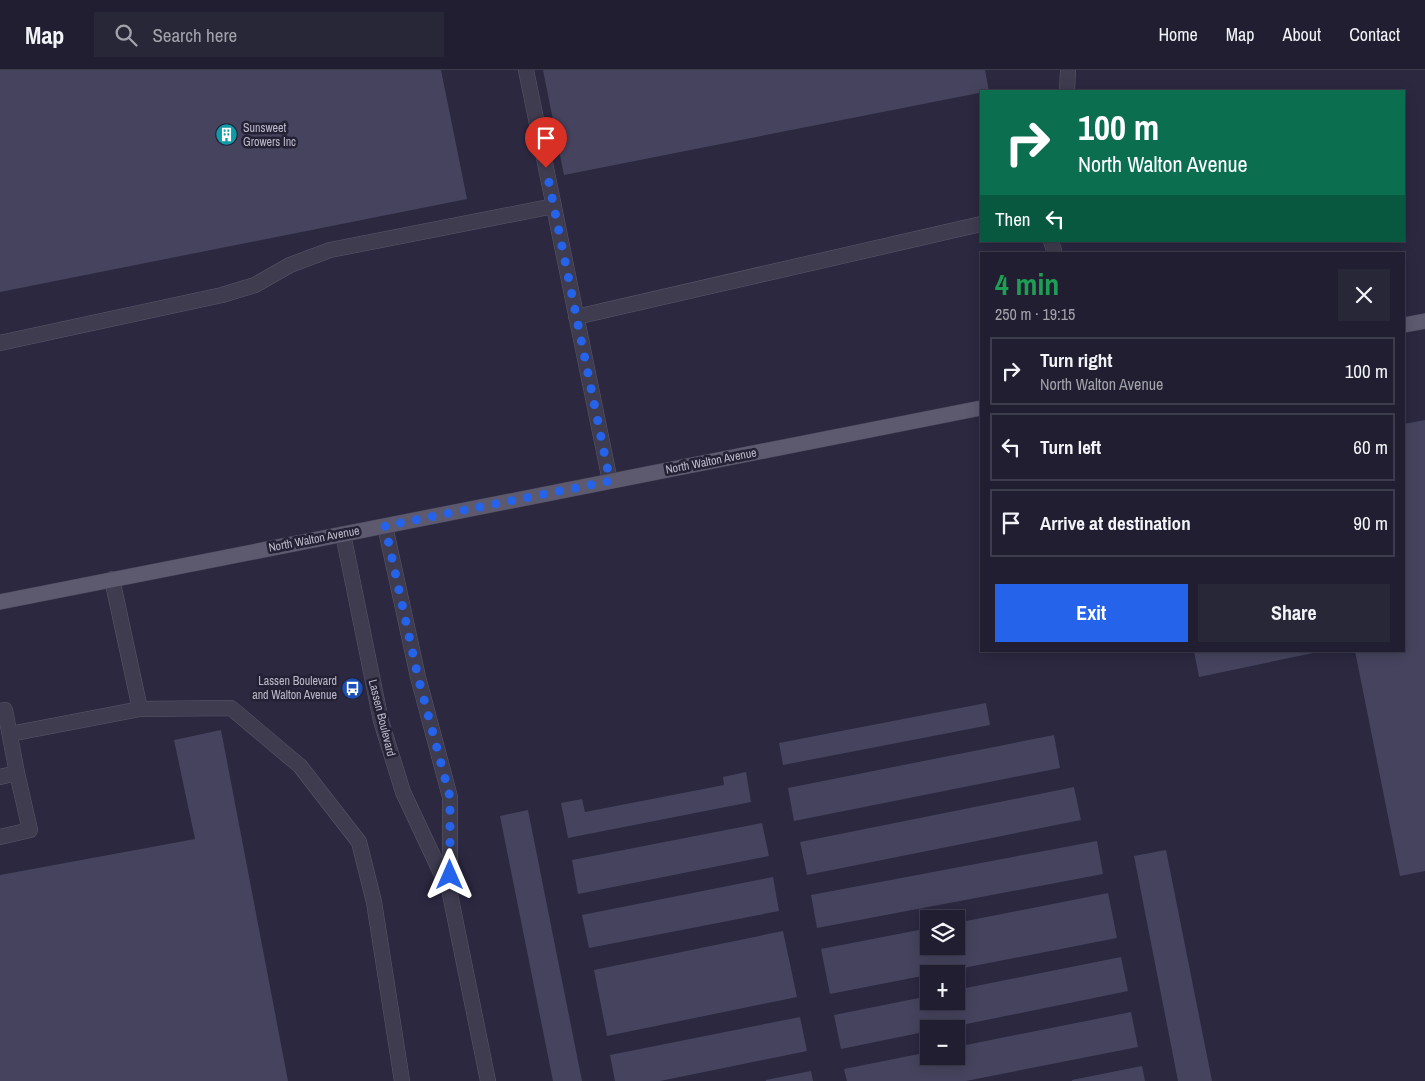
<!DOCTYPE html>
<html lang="en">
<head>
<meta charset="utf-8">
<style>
  :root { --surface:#201e30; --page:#282738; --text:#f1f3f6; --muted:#a2a2ab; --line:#3d3c4c; --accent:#2563eb }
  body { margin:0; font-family:"Archivo Narrow",sans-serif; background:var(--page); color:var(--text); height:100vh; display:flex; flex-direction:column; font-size:19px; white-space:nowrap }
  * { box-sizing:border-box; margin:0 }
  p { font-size:16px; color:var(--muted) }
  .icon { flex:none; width:28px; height:28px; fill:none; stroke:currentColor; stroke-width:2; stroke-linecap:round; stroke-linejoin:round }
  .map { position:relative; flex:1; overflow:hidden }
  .details { position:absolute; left:980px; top:182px; width:425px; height:400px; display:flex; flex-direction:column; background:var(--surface); border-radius:0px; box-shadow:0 2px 12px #0003,0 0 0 1px var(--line) }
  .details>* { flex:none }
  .banner { position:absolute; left:980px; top:20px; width:425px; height:152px; border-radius:0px; box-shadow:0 2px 12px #0003,0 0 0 1px var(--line); background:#0b6e4f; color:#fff; overflow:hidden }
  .tools { position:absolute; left:920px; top:840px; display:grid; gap:10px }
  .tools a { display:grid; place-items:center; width:45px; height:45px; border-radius:0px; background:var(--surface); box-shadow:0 2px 12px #0003,0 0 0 1px var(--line); font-size:25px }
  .pin { position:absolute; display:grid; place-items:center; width:42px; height:42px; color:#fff; margin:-51px -21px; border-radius:50% 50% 50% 0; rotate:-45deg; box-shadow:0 0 5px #0007 }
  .pin .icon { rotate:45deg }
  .me { position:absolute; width:55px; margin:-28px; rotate:0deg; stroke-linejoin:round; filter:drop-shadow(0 0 4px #0008) }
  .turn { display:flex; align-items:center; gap:18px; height:105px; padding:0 15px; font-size:22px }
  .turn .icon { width:65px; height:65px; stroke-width:2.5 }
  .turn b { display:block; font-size:35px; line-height:42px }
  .then { display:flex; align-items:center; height:48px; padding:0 15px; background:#0003; gap:10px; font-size:19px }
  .round { display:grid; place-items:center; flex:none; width:52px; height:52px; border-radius:0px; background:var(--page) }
  .summary { display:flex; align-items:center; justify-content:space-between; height:85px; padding:0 15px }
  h1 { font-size:30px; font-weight:800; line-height:38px; color:#1e9e55 }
  .cta { display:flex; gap:10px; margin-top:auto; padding:10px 15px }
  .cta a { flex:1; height:58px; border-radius:0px; background:var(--accent); color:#fff; font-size:20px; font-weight:800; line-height:58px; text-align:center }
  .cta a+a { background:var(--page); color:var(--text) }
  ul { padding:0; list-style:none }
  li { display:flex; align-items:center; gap:15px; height:68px; margin:0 10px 8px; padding:0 5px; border:2px solid var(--line); border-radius:0px }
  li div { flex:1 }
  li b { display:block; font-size:19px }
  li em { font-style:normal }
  header { display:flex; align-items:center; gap:30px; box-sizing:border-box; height:70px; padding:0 25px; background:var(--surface); border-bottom:1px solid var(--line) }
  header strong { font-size:24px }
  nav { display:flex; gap:28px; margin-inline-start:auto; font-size:18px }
  .search { width:350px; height:45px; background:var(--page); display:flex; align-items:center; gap:12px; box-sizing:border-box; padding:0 18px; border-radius:0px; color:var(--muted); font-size:19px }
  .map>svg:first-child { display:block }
  .building { fill:#46435e }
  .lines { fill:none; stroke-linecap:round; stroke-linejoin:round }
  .minor-casing { stroke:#5a576a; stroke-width:16 }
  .major-casing { stroke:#464356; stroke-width:16 }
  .minor { stroke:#3f3c50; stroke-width:15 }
  .major { stroke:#5d5a70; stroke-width:15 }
  .route { stroke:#2563eb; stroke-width:9; stroke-dasharray:0 16.2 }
  .labels { text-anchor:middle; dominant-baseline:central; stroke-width:5; stroke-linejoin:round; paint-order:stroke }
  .poi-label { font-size:12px; fill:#bcb9ca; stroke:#242135; text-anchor:start }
  .street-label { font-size:12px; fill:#bcb9ca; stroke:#242135 }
</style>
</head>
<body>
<header>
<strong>Map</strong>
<div class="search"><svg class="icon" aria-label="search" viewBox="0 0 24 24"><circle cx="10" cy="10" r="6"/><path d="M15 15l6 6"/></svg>Search here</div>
<nav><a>Home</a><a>Map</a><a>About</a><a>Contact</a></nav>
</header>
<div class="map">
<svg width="1425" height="1011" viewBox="0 0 1425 1011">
  <rect width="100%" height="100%" fill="#2b2840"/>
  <path class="building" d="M0,0H441L467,129L0,222Z
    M543,0H985L989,21L564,105Z
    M1425,350V801L1400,806L1355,581H1404V354Z
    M1194,581H1318V582L1199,607Z
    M986,633L990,655L783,695L779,673Z
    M221,660L288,1011H0V805L195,769L174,670Z
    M1054,665L1060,698L794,751L788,718Z
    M746,702L751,732L568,768L561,733L582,729L585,742L724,715L723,707Z
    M1074,717L1081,750L807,805L800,772Z
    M528,740L582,1011H553L500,746Z
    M762,753L769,786L578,824L572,790Z
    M1097,771L1103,804L817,858L811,825Z
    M1166,780L1212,1011H1178L1134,786Z
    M773,807L779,841L589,878L582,845Z
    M1108,823L1117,868L830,924L821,879L929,858V876H956V853Z
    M783,861L797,927L607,966L594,900Z
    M1121,887L1128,921L942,959H929V961L841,979L834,945L929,926V931H956V920Z
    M1131,942L1138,977L966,1011H847L844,999L929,982V986H956V977Z
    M800,947L807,981L660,1011H615L610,985Z
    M1142,996L1145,1011H1072V1010Z
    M811,1001L813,1011H766V1010Z"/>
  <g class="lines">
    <defs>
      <path id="minor" d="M526,0L610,411
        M1067,21L1068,0
        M1051,171L1055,184
        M576,247L981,154
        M0,273L222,225L255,215L290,195L330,180L554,136
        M385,456L418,607L450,727V824L488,1011
        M343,464L381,651L403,722L449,820
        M140,639L231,638L300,696L359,772L374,832L402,1011
        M0,641L5,640L17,703L30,760L0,767
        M10,664L140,639L112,509
        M0,707L17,703"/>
      <path id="major" d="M1404,255L1425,251
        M0,532L981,338"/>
    </defs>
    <use href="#minor" class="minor-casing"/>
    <use href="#major" class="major-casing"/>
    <use href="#minor" class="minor"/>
    <use href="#major" class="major"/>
  </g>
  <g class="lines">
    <path class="route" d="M450,805V727L418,607L385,456L610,411L546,98"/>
  </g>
  <defs>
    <symbol id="building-disc" viewBox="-11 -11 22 22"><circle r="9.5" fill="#0f9aa8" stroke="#242135"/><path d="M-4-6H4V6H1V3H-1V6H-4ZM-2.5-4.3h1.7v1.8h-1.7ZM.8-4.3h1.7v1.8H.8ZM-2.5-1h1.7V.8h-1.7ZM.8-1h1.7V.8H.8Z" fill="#fff"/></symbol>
    <symbol id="bus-disc" viewBox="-11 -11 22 22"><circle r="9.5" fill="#1a4fb4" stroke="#242135"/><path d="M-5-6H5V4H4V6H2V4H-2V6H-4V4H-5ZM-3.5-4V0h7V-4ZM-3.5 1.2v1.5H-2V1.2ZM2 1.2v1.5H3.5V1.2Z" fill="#fff"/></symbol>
  </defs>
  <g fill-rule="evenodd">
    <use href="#building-disc" x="214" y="52" width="25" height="25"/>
    <use href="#bus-disc" x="340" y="606" width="25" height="25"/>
  </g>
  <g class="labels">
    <g class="poi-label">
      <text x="243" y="58">Sunsweet<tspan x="243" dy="14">Growers Inc</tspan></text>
      <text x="337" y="611" text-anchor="end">Lassen Boulevard<tspan x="337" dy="14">and Walton Avenue</tspan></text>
    </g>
    <g class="street-label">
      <text transform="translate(711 391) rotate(-11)">North Walton Avenue</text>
      <text transform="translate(314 469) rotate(-11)">North Walton Avenue</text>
      <text transform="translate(382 648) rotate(76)">Lassen Boulevard</text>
    </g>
  </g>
</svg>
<div class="tools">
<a><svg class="icon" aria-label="layers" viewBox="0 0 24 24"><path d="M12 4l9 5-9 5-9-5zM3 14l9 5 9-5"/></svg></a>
<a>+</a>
<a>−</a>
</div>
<div class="pin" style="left:546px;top:98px;background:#d93025"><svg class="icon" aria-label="arrive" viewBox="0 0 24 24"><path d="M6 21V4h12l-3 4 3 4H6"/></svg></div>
<svg class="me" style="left:450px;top:805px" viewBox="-20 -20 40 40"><path d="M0-17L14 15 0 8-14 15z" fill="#2563eb" stroke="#fff" stroke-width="4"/></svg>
<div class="banner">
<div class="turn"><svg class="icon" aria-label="right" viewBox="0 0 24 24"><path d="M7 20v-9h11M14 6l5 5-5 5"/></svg><div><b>100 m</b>North Walton Avenue</div></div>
<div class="then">Then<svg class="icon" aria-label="left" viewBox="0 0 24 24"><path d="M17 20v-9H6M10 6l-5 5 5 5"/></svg></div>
</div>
<section class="details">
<div class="summary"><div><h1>4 min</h1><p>250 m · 19:15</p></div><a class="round"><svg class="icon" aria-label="close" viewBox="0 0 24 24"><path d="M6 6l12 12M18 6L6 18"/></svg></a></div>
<ul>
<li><svg class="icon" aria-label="right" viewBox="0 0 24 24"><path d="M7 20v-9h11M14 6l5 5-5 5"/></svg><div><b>Turn right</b><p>North Walton Avenue</p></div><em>100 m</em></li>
<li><svg class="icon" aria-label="left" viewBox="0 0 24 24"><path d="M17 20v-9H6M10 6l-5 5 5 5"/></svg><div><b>Turn left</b></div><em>60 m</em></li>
<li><svg class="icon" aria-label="arrive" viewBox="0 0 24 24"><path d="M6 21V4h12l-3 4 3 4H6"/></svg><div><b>Arrive at destination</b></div><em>90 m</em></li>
</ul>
<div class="cta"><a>Exit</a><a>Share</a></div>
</section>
</div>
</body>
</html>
